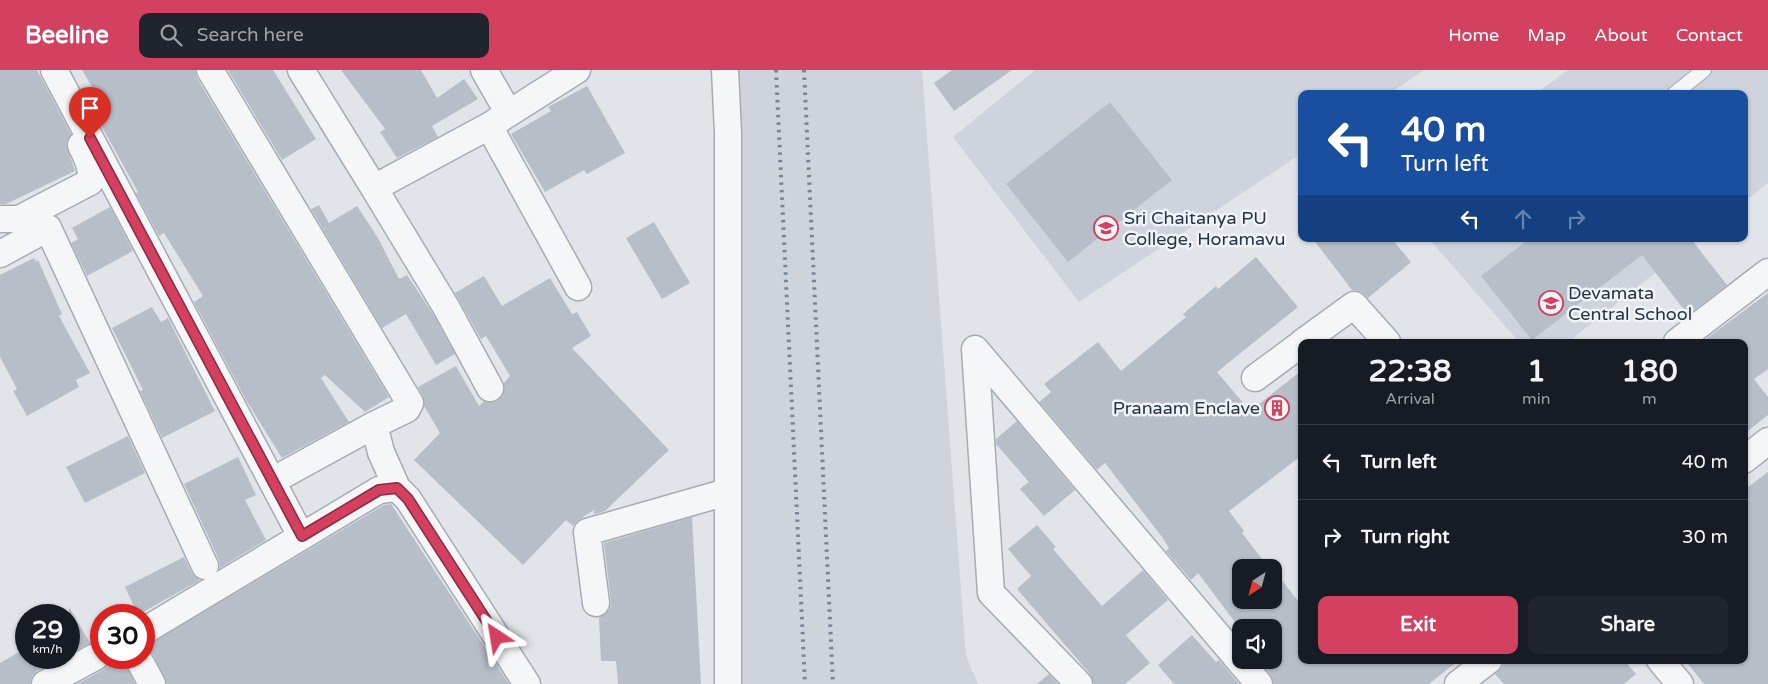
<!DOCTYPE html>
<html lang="en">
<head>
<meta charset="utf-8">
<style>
  :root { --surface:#171b24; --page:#20242c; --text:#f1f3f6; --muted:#9ea1a6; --line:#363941; --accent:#d4405f }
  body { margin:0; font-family:"Varela Round",sans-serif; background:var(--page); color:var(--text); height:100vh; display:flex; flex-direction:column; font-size:19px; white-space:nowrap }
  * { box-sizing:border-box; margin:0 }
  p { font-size:16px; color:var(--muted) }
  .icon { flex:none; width:28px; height:28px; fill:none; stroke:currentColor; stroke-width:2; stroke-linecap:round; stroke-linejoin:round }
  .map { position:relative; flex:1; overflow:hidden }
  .side { position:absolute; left:1298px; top:269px; width:450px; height:325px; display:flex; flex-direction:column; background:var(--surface); border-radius:10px; box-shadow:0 1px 4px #0004 }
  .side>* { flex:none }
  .hud { position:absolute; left:1298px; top:20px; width:450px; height:152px; border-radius:10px; box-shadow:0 1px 4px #0004; background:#1a4fa0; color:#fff; overflow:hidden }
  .needle { width:32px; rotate:216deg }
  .buttons { position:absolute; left:1232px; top:489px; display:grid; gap:10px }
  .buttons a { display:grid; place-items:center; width:50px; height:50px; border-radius:10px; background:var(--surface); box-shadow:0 1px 4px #0004; font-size:25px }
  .speed { position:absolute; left:15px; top:534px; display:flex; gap:10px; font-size:25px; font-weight:700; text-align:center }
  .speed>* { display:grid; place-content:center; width:65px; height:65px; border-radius:50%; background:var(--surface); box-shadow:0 1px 4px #0004; line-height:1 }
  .speed small { font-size:12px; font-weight:400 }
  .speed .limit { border:8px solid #d22; background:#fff; color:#111 }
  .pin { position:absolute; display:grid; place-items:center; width:42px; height:42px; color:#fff; margin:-51px -21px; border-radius:50% 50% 50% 0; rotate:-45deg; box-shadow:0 0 5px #0007 }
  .pin .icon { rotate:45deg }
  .me { position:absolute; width:55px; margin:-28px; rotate:327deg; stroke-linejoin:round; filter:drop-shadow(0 0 4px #0008) }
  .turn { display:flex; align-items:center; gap:18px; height:105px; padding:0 20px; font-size:22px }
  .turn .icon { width:65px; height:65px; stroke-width:2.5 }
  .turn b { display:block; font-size:35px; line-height:42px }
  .lanes { display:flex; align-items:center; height:48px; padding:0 20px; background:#0003; justify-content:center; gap:25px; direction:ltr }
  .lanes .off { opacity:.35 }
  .eta { display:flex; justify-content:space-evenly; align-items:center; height:85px; text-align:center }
  .eta b { font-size:30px; font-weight:700; line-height:35px }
  .button { display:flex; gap:10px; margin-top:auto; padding:10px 20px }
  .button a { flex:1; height:58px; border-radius:10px; background:var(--accent); color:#fff; font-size:20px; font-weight:700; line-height:58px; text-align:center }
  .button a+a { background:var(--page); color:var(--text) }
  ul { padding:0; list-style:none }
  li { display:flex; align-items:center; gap:15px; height:75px; padding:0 20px; border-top:1px solid var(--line) }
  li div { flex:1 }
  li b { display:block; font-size:19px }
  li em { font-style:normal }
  header { display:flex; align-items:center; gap:30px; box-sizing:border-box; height:70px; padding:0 25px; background:var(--accent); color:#fff }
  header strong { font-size:24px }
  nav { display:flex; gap:28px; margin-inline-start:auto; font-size:18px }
  .search { width:350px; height:45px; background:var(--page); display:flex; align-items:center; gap:12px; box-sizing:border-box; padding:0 18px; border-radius:10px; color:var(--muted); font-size:19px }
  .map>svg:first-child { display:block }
  .built { fill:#cfd4dc }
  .building { fill:#b8bec8 }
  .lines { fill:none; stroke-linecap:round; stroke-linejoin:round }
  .lane-casing { stroke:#a6acb5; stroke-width:16 }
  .street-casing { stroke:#a6acb5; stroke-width:29 }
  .lane { stroke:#f4f6f8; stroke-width:14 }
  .street { stroke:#f4f6f8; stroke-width:26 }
  .rail { stroke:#798595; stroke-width:4; stroke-dasharray:2.5 5; stroke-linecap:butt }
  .route-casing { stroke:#8a2a3e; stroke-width:12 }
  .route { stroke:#d4405f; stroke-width:9 }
  .labels { text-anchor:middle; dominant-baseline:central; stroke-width:5; stroke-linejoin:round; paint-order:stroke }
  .poi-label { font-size:18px; fill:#283343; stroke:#f0f4f7; text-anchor:start }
</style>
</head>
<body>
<header>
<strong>Beeline</strong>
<div class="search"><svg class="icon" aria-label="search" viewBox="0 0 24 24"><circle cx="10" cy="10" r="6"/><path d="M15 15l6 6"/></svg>Search here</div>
<nav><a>Home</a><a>Map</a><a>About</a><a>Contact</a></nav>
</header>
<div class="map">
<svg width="1768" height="614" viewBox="0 0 1768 614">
  <rect width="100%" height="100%" fill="#e1e5ea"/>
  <path class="built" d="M732,0H922L966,586L978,614H740Z
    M1035,0H1424L1389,24H1301V84L1079,232L953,67Z
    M1568,0H1768V113L1744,132V24H1535Z
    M1429,169H1698L1568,272H1519Z"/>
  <path class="building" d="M0,0H37L71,64L66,74L75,101L6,134H0Z
    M82,0H195L197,8L389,327L365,342L325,305L321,308L349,352L282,388L246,330L194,232L203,226L164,163L159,166L136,123L138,122L85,26L94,20Z
    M228,0H273L316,69L282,90Z
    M341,0H421L437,28L464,9L478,29L432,56L438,67L397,88L380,62L385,59Z
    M952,0H1012L954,41L934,13Z
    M587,16L625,83L587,104L584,100L545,122L511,64L551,41L548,37Z
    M1110,32L1172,110L1068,192L1006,114Z
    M319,135L329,153L357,136L378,168L399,209L407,205L433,244L455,284L436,295L406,244L382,258L311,139Z
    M110,137L133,181L87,206L71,173L78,169L72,158Z
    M654,152L690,213L662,229L626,168Z
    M1313,169H1392L1411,192L1368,228L1360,221L1352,220Z
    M1529,169H1691L1727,215L1688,245L1642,185L1532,270L1481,206Z
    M1256,187L1298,237L1217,302L1250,341L1301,301V386L1229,441L1244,461L1242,463L1269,498H1241V530H1274V500L1301,535V590H1459L1429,614H1274L1271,605L1258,590H1274V558H1241V560L1198,503L1191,510L1166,481L1169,478L1162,467L1105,393L1097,400L1039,332L1051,322L1044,314L1098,272L1121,301L1186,247L1183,244L1216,216L1218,219Z
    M34,188L36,192L38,190L62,244L59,246L90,303L76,310L79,317L27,346L13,321L17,319L0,287V205Z
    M484,206L502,236L550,208L572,244L577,242L591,266L572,278L669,380L605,441L594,444V440L577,451L573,456L566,450L523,495L414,390L440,363L424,336L423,326L418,317L456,296L479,336L484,331H497L503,325L504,313L510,306L486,266L481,269L455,223Z
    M1768,223V299L1754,309L1768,327V345L1744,364V272H1710L1707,268Z
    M152,237L161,252L168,248L215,341L162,368L140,321L143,320L112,258Z
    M1017,351L1075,420L1044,446L1020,419L1029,412L996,374V369Z
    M128,366L145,403L85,433L66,397Z
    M238,387L256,425L245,430L266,470L220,498L219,490L184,414Z
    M1768,402V614H1704L1685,590H1744V420Z
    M391,434L509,614H167L151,581L146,576L384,435Z
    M692,447L701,614H618L616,591H601L599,548L610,539L611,532L604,473Z
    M1037,455L1056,477L1053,479L1102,536L1143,500L1168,530L1126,565L1150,593L1125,614H1094L1090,604L1017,519L1031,506L1008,479Z
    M184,487L192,503L200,510L138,545L125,517Z
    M69,537L90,573L69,584Z
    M1192,565L1216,592L1219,590L1239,614H1174L1158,595Z
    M26,578V588H62L37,601L32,607L30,614H0V593Z
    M110,588H123L135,614H77L103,600L108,594Z
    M1504,590H1624L1636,604L1624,614H1504L1495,604L1503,596Z
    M1049,604L1058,614H1037Z"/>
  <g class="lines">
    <defs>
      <path id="lane" d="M1674,24L1704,0"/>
      <path id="street" d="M54,0L301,466
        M210,0L410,333L407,339L374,355L381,382L397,418
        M301,0L374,118
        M484,0L508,42
        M725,0L728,63V614
        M489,56L578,217
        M0,149H19L90,112C93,98 87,88 81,75
        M0,184L48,158L205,496
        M1303,272L1354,235L1387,272
        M1677,272L1768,202
        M1255,308L1301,274
        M490,318L446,237L374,118L489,56L577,0
        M1744,390L1768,371
        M272,411L374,355
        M596,533L587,462L727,422
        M144,561L379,420L397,418L408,429L527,614
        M138,588L152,614
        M1660,590L1680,614
        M45,614L95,587
        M1079,614L991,523L975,279L1259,614
        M1458,614L1489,590"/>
    </defs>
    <use href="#lane" class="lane-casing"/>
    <use href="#street" class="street-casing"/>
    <use href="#lane" class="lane"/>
    <use href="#street" class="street"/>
    <path class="rail" d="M776,0L805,614
      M804,0L833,614"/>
  </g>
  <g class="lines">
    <defs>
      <path id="route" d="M90,68L302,466L379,420L397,418L408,429L497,567"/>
    </defs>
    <use href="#route" class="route-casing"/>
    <use href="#route" class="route"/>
  </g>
  <defs>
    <symbol id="university-ring" viewBox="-11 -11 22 22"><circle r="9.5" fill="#f0f4f7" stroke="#d4405f" stroke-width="1.5"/><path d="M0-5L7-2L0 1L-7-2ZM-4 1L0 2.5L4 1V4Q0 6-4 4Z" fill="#d4405f"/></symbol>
    <symbol id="school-ring" viewBox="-11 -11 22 22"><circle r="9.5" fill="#f0f4f7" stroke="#d4405f" stroke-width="1.5"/><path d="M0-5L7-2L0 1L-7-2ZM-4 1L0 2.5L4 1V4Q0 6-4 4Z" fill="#d4405f"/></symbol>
    <symbol id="building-ring" viewBox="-11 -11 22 22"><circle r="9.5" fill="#f0f4f7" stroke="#d4405f" stroke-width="1.5"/><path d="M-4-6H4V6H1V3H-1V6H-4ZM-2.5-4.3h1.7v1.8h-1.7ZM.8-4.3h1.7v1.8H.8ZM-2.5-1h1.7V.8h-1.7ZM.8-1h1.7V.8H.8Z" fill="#d4405f"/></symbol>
  </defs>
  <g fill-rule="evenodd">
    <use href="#university-ring" x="1092" y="144" width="28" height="28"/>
    <use href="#school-ring" x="1537" y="219" width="28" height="28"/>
    <use href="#building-ring" x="1263" y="324" width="28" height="28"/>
  </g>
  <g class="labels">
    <g class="poi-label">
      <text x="1124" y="148">Sri Chaitanya PU<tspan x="1124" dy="21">College, Horamavu</tspan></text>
      <text x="1568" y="223">Devamata<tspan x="1568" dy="21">Central School</tspan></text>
      <text x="1260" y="338" text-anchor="end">Pranaam Enclave</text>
    </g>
  </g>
</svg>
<div class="buttons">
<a><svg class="needle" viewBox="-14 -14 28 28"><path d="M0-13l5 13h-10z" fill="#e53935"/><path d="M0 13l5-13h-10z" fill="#9ea1a6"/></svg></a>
<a><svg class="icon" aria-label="sound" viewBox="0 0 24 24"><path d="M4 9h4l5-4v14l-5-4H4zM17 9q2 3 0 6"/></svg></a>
</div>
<div class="speed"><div>29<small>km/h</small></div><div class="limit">30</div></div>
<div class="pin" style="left:90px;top:68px;background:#d93025"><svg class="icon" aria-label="arrive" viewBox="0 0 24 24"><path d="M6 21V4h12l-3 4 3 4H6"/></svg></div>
<svg class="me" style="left:497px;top:567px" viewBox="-20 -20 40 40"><path d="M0-17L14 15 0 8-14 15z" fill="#d4405f" stroke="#fff" stroke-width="4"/></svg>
<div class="hud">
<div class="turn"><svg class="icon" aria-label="left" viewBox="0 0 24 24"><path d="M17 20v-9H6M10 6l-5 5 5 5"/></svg><div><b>40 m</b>Turn left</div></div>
<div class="lanes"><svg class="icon" aria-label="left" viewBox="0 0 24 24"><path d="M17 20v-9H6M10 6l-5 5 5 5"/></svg><svg class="icon off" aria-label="ahead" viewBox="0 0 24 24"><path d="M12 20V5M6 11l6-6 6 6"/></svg><svg class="icon off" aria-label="right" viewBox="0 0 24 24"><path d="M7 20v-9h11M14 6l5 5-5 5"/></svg></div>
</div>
<section class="side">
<div class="eta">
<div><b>22:38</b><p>Arrival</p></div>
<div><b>1</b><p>min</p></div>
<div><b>180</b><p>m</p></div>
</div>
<ul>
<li><svg class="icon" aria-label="left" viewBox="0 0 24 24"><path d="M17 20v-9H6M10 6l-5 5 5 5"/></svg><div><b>Turn left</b></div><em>40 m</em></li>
<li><svg class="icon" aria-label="right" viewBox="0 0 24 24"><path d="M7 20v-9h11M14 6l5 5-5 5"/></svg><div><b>Turn right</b></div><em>30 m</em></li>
</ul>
<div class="button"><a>Exit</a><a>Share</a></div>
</section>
</div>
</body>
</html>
